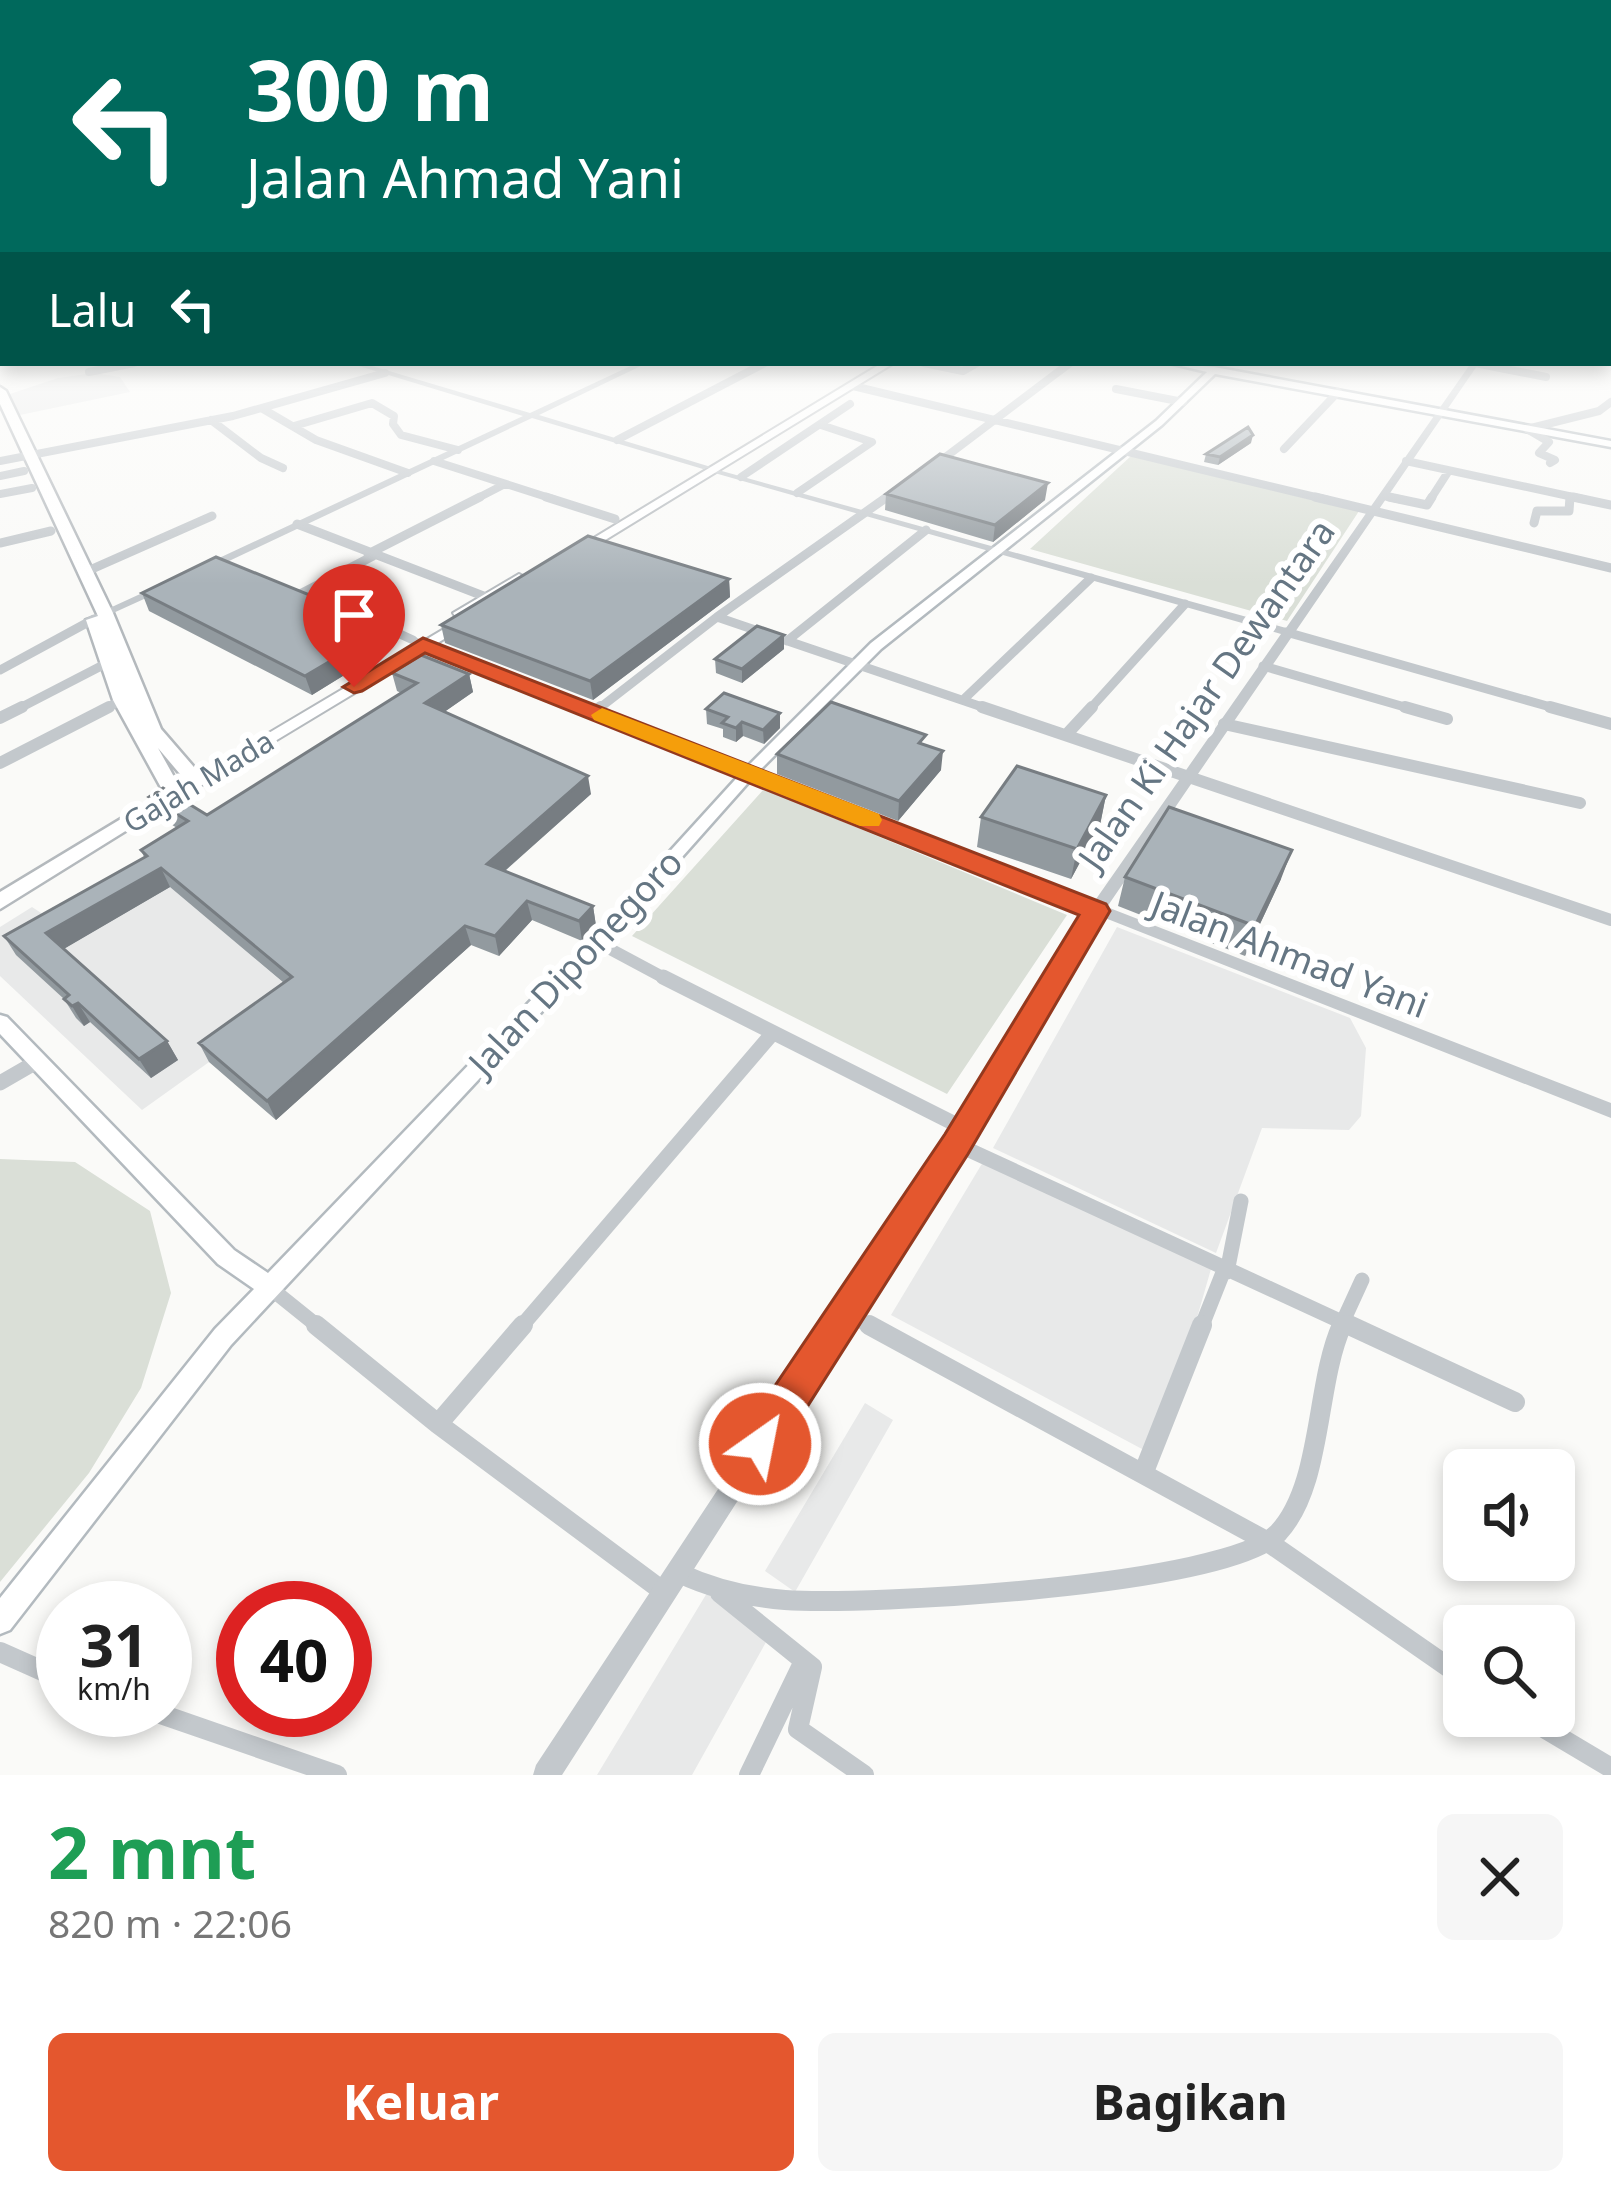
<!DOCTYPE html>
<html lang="id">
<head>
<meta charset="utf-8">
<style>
  :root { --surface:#fff; --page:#f6f6f6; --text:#222; --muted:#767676; --accent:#e4572e }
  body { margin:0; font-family:"Noto Sans",sans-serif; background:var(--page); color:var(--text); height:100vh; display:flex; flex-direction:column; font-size:45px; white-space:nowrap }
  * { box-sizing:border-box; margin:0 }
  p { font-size:39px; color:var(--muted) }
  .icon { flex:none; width:66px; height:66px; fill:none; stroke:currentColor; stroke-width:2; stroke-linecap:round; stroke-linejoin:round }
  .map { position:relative; height:1775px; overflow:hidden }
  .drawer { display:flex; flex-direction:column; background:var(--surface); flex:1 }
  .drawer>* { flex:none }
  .guide { position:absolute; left:0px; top:0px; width:1611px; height:366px; box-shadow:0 6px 18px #0003; background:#00695c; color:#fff; overflow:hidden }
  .buttons { position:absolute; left:1443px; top:1449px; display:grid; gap:24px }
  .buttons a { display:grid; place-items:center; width:132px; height:132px; border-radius:18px; background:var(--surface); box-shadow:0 6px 18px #0003; font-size:60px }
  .speed { position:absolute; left:36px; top:1581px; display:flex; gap:24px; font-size:60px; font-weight:700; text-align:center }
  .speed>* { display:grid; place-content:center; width:156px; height:156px; border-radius:50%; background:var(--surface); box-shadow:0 6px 18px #0003; line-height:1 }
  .speed small { font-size:30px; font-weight:400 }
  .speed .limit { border:18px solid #d22; background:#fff; color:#111 }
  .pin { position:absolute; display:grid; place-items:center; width:102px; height:102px; color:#fff; margin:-123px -51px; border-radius:50% 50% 50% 0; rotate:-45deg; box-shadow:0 0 12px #0007 }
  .pin .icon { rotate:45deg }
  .me { position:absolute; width:132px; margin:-66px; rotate:33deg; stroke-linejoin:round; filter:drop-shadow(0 0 9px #0008) }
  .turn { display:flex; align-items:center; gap:42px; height:252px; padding:0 48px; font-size:54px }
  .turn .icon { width:156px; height:156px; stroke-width:2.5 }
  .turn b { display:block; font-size:84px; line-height:102px }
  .then { display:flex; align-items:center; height:114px; padding:0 48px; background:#0003; gap:24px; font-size:45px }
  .round { display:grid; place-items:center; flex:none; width:126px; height:126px; border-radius:18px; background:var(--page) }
  .summary { display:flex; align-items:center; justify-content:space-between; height:204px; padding:0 48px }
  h1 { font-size:72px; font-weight:700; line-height:90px; color:#1e9e55 }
  .primary-button { display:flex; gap:24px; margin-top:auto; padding:24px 48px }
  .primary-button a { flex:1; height:138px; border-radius:18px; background:var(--accent); color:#fff; font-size:48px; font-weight:700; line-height:138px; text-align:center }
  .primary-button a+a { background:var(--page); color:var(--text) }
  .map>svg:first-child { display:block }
  .built { fill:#e8e9e9 }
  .green { fill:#dadfd7 }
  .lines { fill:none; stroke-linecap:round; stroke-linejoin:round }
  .secondary-casing { stroke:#b3babf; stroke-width:5 }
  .primary-casing { stroke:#b5babe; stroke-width:4 }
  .trunk-casing { stroke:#b4b9bd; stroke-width:5 }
  .minor-far4 { stroke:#c3c8cc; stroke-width:8 }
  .minor-far3 { stroke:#c3c8cc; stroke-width:9 }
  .minor-far2 { stroke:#c3c8cc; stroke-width:12 }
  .minor-far1 { stroke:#c3c8cc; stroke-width:15 }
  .minor { stroke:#c3c8cc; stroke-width:20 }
  .tertiary { fill:#c3c8cc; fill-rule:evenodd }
  .secondary { fill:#fff; fill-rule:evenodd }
  .primary { fill:#fff; fill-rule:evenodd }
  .trunk { fill:#fff; fill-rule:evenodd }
  .wall { fill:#929a9f }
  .shaded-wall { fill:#777d82 }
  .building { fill:#aab3b9; stroke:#777d82; stroke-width:3 }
  .route { fill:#e4572e; stroke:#94391e; stroke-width:3 }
  .slow { fill:#f59e0b }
  .labels { text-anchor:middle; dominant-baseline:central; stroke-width:12; stroke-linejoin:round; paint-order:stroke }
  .far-street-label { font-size:30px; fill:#657683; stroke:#fff }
  .street-label { font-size:36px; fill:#657683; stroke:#fff }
</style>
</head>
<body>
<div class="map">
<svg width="1611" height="1775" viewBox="0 0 1611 1775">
  <rect width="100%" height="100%" fill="#fafaf8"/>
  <path class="built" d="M94,373L120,377L130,392L20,415L7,395L58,378Z
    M150,869L300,997L142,1110L0,976V927L32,907L61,926Z
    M1117,927L1350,1018L1366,1048L1361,1116L1349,1130L1262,1128L1216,1253L993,1148Z
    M986,1157L1213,1262L1157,1457L891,1315Z
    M865,1403L893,1420L795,1592L765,1571Z
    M713,1583L775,1626L692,1775H597Z"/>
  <path class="green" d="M1131,456L1359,511L1287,621L1030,549Z
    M764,789L1067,915L947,1094L632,936Z
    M0,1159L75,1162L150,1211L171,1293L141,1388L89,1473L0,1582Z"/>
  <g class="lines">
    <defs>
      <path id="secondary" d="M1169,363L1214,367L1611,441V447L1215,374L1162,425L881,649L754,776L603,946L231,1345L10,1630L0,1634V1598L215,1329L254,1289L218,1264L0,1034V1015L7,1017L234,1250L268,1273L591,938L744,770L871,643L1156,421L1207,372Z"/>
      <path id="primary" d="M882,363H894L584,553L574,550Z
        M519,574L526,578L524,581L465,616H455L453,613Z
        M459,620L466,624L464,627L202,785H190L188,781Z"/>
      <path id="trunk" d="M3,338V345L0,346V339Z
        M0,387L6,391L113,613L161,729L206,781L0,909V892L164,793L113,700L86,620L98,616L0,404ZM158,748L185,780L178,784Z"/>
    </defs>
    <use href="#secondary" class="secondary-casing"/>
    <use href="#primary" class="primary-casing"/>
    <use href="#trunk" class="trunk-casing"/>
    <path class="minor-far4" d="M924,363L963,371L977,363
      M1475,363L1546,377
      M89,372L134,363
      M853,386L1328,500
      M1116,389L1183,402
      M263,409L316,440L408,473
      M211,420L261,458L283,468
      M294,426L372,403L394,416L393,424L401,435L458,450
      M617,440L765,363
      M1284,449L1338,392
      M0,461L233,416L385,373
      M434,461L556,500
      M1406,461L1587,500
      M1550,463L1555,460L1539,453L1549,442L1527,429L1599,411L1611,402
      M935,465L1070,363
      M0,476L24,471
      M741,477L850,404
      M797,493L872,442L821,425
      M0,494L32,488
      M1384,496L1403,500
      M474,500L505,484
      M883,500L898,489
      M1430,500L1448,472"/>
    <path class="minor-far3" d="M546,497L615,519
      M1315,497L1611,568
      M1389,497L1427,505L1432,497
      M1573,497L1611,505
      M1534,523L1537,511H1569L1570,497
      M297,524L486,597
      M0,543L51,531
      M368,554L480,497
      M83,573L212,516
      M302,593L373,556
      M717,617L887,497
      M376,623L413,640
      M1286,632L1561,710
      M787,641L926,530
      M1263,666L1415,710
      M0,670L94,619
      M964,699L1091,578
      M16,710L107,663
      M103,710L122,700
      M597,710L717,617L991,710
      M1089,710L1185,604"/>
    <path class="minor-far2" d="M982,707L1611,920
      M1405,707L1447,719
      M1550,707L1611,724
      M594,712L601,707
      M0,718L22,707
      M1224,724L1580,803
      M1066,735L1092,707
      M0,763L109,707
      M597,942L668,980"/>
    <path class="minor-far1" d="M663,977L965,1129
      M0,1083L38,1061
      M956,1144L1355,1328
      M1227,1272L1241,1201
      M269,1287L320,1328
      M846,1313L874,1328
      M520,1328L771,1035
      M1201,1328L1224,1270
      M1340,1328L1362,1280"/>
    <path class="minor" d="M316,1325L438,1424L664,1592
      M869,1325L1268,1542L1464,1678
      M1349,1325L1515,1402
      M438,1424L523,1325
      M1143,1474L1202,1325
      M679,1573C713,1589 747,1597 785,1600C866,1606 1227,1586 1278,1533C1323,1485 1315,1385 1342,1325
      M720,1593L812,1667L798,1729L864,1775
      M0,1652L63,1680
      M149,1710L337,1775
      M1524,1716L1611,1768
      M749,1775L804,1661"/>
    <path class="tertiary" d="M1608,345H1611V349H1608Z
      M349,363H362L530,413L637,363H647L539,415L711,467L703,469L532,418L210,570H202V566L523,416Z
      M1471,363H1479L1107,907L1611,1103V1118L1100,916L963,1149L562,1775H533L536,1765L949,1139L1088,912L407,640L413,636L417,638L1094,902L1281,634L711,472V468L1286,628Z
      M162,584L167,587L166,589L100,619L96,620L90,617Z"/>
    <use href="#secondary" class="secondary"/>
    <use href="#primary" class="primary"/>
    <use href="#trunk" class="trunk"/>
  </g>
  <path class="wall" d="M1251,443L1218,465L1204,462L1206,454Z
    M886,494L1045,500L993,542L885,510Z
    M729,579L730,597L593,700L445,643L441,625Z
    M142,593L388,627L393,645L312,695L149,611Z
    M784,635V649L742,683L716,673L715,659Z
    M392,673L469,674L473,692L444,712L591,794L505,871L593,906L596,926L582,941L532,920L499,956L471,945L276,1120L209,1062L199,1043L284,983L170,887L63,949L167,1041L178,1060L151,1078L90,1022L84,1026L76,1018L64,999L16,955L4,936L144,857L141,850L177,828L158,816L149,797L207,815L401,693L397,691Z
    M706,709L780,713V728L764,744L743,736L736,742L723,737V729L707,724Z
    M925,745L941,770L898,821L777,774V754Z
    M1106,795L1100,825L1071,879L977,847L981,817Z
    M1125,877L1281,879L1245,956L1118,906Z"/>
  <path class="shaded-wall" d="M1253,435L1251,443L1218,465L1220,457Z
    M1048,483L1045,500L993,542L995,525Z
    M729,579L730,597L593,700L590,681Z
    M388,627L393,645L312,695L305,676Z
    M784,635V649L742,683V669Z
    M469,674L473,692L430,722L425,703Z
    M780,713V728L764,744L763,730Z
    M742,722L743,736L736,742V728Z
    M943,751L941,770L898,821L899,801Z
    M588,776L591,794L491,883L487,864Z
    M1106,795L1100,825L1071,879L1077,849Z
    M1292,850L1281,879L1245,956L1255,926Z
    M161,868L170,887L57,953L46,933Z
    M527,901L532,920L499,956L495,936Z
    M593,906L596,926L582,941L579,921Z
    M465,926L471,945L276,1120L267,1101Z
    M78,1003L90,1022L84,1026L72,1006Z
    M167,1041L178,1060L151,1078L139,1059Z"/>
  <path class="building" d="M1248,427L1253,435L1220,457L1206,454Z
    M940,454L1048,483L995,525L886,494Z
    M588,536L729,579L590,681L441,625Z
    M216,557L388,627L305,676L142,593Z
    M757,626L784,635L742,669L715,659Z
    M421,655L469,674L425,703L588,776L487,864L593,906L579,921L527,901L495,936L465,926L267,1101L199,1043L292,977L161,868L46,933L167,1041L139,1059L78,1003L72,1006L64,999L69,995L4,936L147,856L141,850L188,821L149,797L163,788L207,815L417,683L392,673Z
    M724,693L780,713L763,730L742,722L736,728L722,723L728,717L706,709Z
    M831,702L926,735L919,743L943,751L899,801L777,754Z
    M1017,766L1106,795L1077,849L981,817Z
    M1169,807L1292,850L1255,926L1125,877Z"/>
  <linearGradient id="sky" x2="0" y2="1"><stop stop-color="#96bcdc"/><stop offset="0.57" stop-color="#fdfdfc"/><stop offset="1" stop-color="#fdfdfc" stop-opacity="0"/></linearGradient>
  <rect width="1611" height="584" fill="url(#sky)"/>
  <path class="route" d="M423,638L1106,904L1110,911L968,1154L774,1459L760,1465L745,1459L739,1444L745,1430L945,1134L1079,915L425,653L362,691L354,693L343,687Z"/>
  <path class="slow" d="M602,708L879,814L882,820L879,826H860L594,720L591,715Z"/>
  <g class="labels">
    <g class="far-street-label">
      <text transform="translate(198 781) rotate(-31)">Gajah Mada</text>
    </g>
    <g class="street-label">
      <text transform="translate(1206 694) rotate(-55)">Jalan Ki Hajar Dewantara</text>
      <text transform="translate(1290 954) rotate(21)">Jalan Ahmad Yani</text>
      <text transform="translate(575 962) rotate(-47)">Jalan Diponegoro</text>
    </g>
  </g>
</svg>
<div class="buttons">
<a><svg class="icon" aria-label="sound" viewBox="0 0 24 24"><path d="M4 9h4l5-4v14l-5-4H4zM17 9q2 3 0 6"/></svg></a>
<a><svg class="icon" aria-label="search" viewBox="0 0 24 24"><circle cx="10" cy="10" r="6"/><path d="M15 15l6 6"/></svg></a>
</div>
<div class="speed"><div>31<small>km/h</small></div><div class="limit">40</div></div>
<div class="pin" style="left:354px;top:687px;background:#d93025"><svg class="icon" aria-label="arrive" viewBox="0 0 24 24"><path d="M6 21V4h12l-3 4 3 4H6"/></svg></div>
<svg class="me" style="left:760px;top:1444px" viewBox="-20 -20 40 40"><circle r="17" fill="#e4572e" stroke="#fff" stroke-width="3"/><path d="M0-11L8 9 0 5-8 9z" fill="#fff"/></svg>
<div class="guide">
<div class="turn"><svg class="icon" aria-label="left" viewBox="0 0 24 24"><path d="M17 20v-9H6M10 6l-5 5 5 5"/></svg><div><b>300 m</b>Jalan Ahmad Yani</div></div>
<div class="then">Lalu<svg class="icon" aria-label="left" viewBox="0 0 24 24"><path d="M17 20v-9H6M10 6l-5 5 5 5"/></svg></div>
</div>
</div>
<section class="drawer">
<div class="summary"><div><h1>2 mnt</h1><p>820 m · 22:06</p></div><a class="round"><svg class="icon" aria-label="close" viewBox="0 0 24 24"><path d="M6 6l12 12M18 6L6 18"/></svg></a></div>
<div class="primary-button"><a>Keluar</a><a>Bagikan</a></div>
</section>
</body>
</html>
